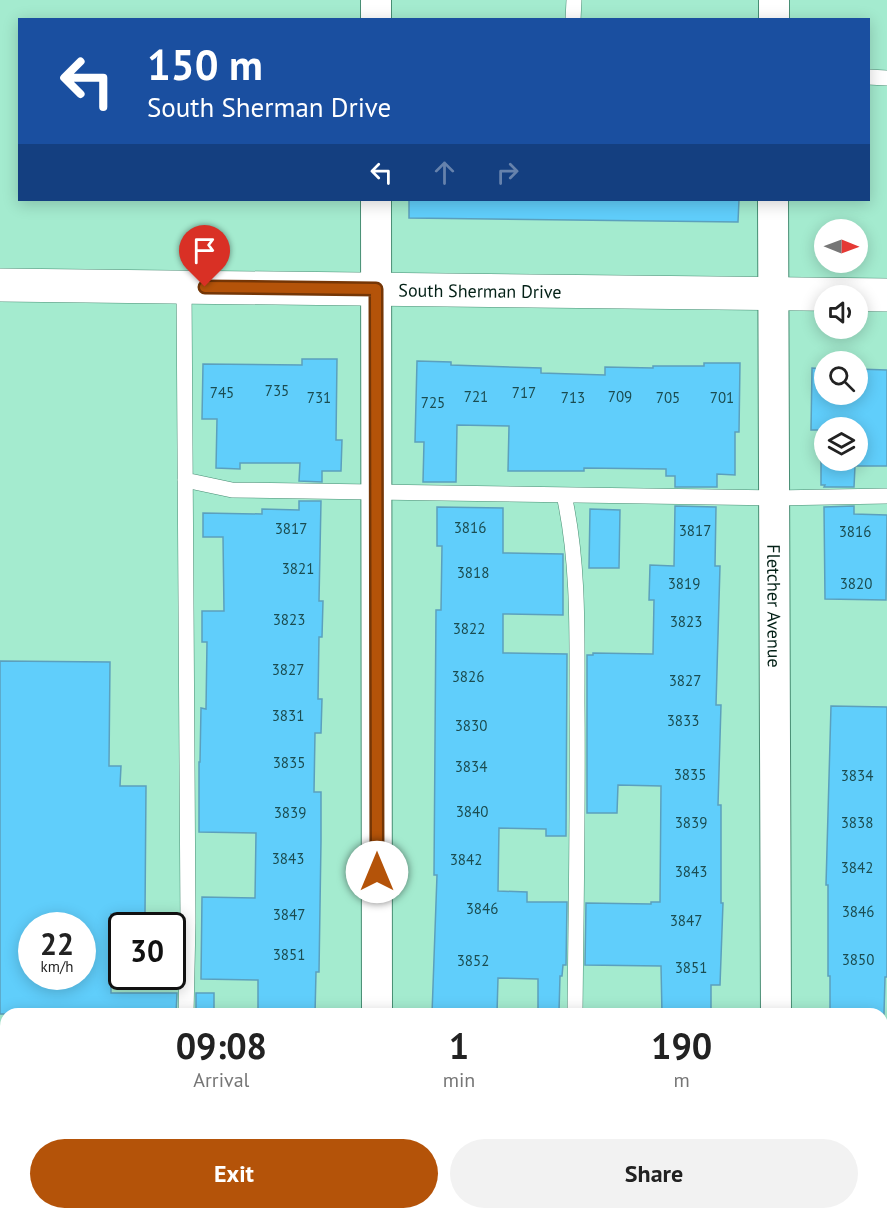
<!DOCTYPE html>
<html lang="en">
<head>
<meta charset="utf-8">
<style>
  :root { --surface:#fff; --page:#f2f2f2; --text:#222; --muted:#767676; --accent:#b45309 }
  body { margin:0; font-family:"PT Sans",sans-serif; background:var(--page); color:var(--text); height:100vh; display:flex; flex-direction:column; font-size:22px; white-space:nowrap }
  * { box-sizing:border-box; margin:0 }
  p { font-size:20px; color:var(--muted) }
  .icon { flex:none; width:33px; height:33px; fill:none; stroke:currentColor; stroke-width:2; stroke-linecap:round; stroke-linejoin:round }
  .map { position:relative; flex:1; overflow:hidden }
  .side { position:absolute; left:0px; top:1008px; width:888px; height:212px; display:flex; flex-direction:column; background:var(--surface); border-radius:18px 18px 0 0; box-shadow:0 3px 15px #0003 }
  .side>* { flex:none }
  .guide { position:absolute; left:18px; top:18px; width:852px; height:183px; border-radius:0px; box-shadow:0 3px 15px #0003; background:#1a4fa0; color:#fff; overflow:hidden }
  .needle { width:39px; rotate:91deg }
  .tools { position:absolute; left:814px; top:219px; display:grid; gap:12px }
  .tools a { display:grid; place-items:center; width:54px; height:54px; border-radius:50%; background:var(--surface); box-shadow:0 3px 15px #0003; font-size:30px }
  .speed { position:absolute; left:18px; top:912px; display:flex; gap:12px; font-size:30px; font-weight:700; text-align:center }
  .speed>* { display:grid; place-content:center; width:78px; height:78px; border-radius:50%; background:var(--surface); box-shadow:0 3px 15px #0003; line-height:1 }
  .speed small { font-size:15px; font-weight:400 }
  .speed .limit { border:3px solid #111; border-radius:9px; background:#fff; color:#111 }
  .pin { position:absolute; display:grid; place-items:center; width:51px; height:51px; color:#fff; margin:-62px -26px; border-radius:50% 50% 50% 0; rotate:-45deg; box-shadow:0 0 6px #0007 }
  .pin .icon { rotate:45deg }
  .me { position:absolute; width:66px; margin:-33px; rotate:0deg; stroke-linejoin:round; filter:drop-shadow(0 0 4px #0008) }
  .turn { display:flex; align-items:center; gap:21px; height:126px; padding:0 30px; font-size:27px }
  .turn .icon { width:78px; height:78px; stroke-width:2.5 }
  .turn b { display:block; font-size:42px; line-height:51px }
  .lanes { display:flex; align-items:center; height:57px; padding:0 30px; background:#0003; justify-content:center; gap:30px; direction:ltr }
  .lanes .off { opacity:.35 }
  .eta { display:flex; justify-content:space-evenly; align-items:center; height:102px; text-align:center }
  .eta b { font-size:36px; font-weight:600; line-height:42px }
  .button { display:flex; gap:12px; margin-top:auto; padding:12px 30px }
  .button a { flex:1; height:69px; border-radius:36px; background:var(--accent); color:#fff; font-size:24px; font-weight:600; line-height:69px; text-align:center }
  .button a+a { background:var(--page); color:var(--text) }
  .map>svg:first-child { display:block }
  .building { fill:#60cefb; stroke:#5ba0bd; stroke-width:1.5; fill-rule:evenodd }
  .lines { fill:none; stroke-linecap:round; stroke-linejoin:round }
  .service-casing { stroke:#488e74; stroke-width:16 }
  .minor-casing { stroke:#488e74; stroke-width:32 }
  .secondary-casing { stroke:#488e74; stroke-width:34 }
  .service { stroke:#fff; stroke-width:15 }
  .minor { stroke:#fff; stroke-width:30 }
  .secondary { stroke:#fff; stroke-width:33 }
  .route-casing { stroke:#753606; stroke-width:15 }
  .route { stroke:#b45309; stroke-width:10 }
  .labels { text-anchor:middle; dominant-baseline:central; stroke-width:4.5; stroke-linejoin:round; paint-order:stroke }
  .number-label { font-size:15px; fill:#1b4c50 }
  .street-label { font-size:18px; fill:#042117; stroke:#a4ebcf }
</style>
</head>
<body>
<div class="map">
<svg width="887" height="1219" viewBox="0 0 887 1219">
  <rect width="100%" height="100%" fill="#a4ebcf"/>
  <path class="building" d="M409,200H739L738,222L409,218Z
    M302,359H337L336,440H342L341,471H322V482L299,481L300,463H240V469L216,468L217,419H202L203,364L302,365Z
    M417,361L451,362V365L541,368V373L605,375V367L653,368V366H704V363H740L739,432H735V475L717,474V487H675V476H666V469L584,468V471H508L509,426L457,425L456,482H423L424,442H415Z
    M812,368L825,369V394H858V369L887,370V466H855L854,487H824L825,485H821V430H811ZM825,428H858V460H825Z
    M299,501H321L319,601H323L322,637H319L318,699H322L321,733H315L314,792H321V841L319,972H316L315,1014H258V980L201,979L202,897L255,898L256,833L199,832V762H200L201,708L206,709L207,642H202V611H224L223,537H203V513L262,514V509L299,510Z
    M675,506L716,507L715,566H720L716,705H721L718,805H721V903H723L720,985H711V1014H662L661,966L585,965L586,903L651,904V902H660L661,786L618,785L617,813H587V655H593V653L653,654L654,600H649L650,565L674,566Z
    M854,506V514L887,515L886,600L825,599L824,507Z
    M437,507L503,508V553L563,554V615L503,614V653L567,654L566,836H546V829L499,828L498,891L527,892V902H567L566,965H563L562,976H560L559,1012L538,1011V979L498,978L497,1014H432L437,875H434L436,610H441L442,546H437Z
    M590,509L620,510L619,568H589Z
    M0,661L110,662L109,766H121L120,786H146L145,914H111V993H177L176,1014H0ZM32,926H82V976H32Z
    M831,706L887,707V977H885L884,1014H830V976H828V885H826Z
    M196,993H214V1014H196Z"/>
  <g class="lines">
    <defs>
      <path id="service" d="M573,20L574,0
        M868,77L887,78
        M184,287L188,922L186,1014
        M185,480L232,490L774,498L887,496
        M564,495C579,563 577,634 577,704C578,807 576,910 575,1014
        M184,1214V1219
        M579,1214V1219"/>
      <g id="minor">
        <path d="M376,0V20"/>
        <path d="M774,0V20"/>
        <path d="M376,200L377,1014"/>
        <path id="s1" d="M773,200L776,1014"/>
        <path d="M882,1064H887"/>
        <path d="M378,1214V1219"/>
        <path d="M777,1214V1219"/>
      </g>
      <g id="secondary">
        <path id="s2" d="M0,285L887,295"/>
      </g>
    </defs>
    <use href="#service" class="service-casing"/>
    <use href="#minor" class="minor-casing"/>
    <use href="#secondary" class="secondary-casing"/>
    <use href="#service" class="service"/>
    <use href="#minor" class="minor"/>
    <use href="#secondary" class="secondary"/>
  </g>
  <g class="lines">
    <defs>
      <path id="route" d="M205,287L376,289L377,872"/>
    </defs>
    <use href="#route" class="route-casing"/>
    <use href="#route" class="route"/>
  </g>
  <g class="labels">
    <g class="number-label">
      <text x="277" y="390">735</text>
      <text x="222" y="392">745</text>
      <text x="524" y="392">717</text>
      <text x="476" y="396">721</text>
      <text x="620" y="396">709</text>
      <text x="319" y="397">731</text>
      <text x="573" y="397">713</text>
      <text x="668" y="397">705</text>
      <text x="722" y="397">701</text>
      <text x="433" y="402">725</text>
      <text x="470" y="527">3816</text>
      <text x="291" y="528">3817</text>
      <text x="695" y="530">3817</text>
      <text x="855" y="531">3816</text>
      <text x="298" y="568">3821</text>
      <text x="473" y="572">3818</text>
      <text x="684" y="583">3819</text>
      <text x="856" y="583">3820</text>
      <text x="289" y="619">3823</text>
      <text x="686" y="621">3823</text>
      <text x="469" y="628">3822</text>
      <text x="288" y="669">3827</text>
      <text x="468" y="676">3826</text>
      <text x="685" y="680">3827</text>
      <text x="288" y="715">3831</text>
      <text x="683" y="720">3833</text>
      <text x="471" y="725">3830</text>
      <text x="289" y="762">3835</text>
      <text x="471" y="766">3834</text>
      <text x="690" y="774">3835</text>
      <text x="857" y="775">3834</text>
      <text x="472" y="811">3840</text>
      <text x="290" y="812">3839</text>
      <text x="691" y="822">3839</text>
      <text x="857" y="822">3838</text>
      <text x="288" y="858">3843</text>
      <text x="466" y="859">3842</text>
      <text x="857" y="867">3842</text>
      <text x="691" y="871">3843</text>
      <text x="482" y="908">3846</text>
      <text x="858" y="911">3846</text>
      <text x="289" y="914">3847</text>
      <text x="686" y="920">3847</text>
      <text x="289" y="954">3851</text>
      <text x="858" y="959">3850</text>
      <text x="473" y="960">3852</text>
      <text x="691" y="967">3851</text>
    </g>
    <g class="street-label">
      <text stroke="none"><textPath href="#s2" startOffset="480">South Sherman Drive</textPath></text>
      <text stroke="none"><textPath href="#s1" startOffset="406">Fletcher Avenue</textPath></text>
    </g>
  </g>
</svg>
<div class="tools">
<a><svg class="needle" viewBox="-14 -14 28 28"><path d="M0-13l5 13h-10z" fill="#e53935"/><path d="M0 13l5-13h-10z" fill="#767676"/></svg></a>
<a><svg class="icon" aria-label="sound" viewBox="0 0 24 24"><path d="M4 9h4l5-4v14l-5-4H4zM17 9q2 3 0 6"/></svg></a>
<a><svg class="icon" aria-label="search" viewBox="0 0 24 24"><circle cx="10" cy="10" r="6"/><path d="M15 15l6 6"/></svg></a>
<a><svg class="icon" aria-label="layers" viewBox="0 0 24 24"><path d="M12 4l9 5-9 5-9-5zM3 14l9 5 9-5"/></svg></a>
</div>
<div class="speed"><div>22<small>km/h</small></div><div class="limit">30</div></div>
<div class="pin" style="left:205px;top:287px;background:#d93025"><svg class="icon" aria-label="arrive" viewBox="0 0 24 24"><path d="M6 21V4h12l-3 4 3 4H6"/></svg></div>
<svg class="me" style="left:377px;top:872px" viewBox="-20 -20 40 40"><circle r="19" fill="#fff"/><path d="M0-13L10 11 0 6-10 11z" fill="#b45309"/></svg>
<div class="guide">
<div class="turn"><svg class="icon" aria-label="left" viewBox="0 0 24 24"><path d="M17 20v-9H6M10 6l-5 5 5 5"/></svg><div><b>150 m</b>South Sherman Drive</div></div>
<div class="lanes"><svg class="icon" aria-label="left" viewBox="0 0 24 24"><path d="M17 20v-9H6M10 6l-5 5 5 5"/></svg><svg class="icon off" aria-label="ahead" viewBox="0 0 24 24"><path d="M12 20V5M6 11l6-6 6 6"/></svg><svg class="icon off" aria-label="right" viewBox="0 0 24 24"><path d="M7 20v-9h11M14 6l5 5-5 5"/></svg></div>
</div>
<section class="side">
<div class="eta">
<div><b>09:08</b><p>Arrival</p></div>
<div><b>1</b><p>min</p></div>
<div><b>190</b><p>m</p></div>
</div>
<div class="button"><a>Exit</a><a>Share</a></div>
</section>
</div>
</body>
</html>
